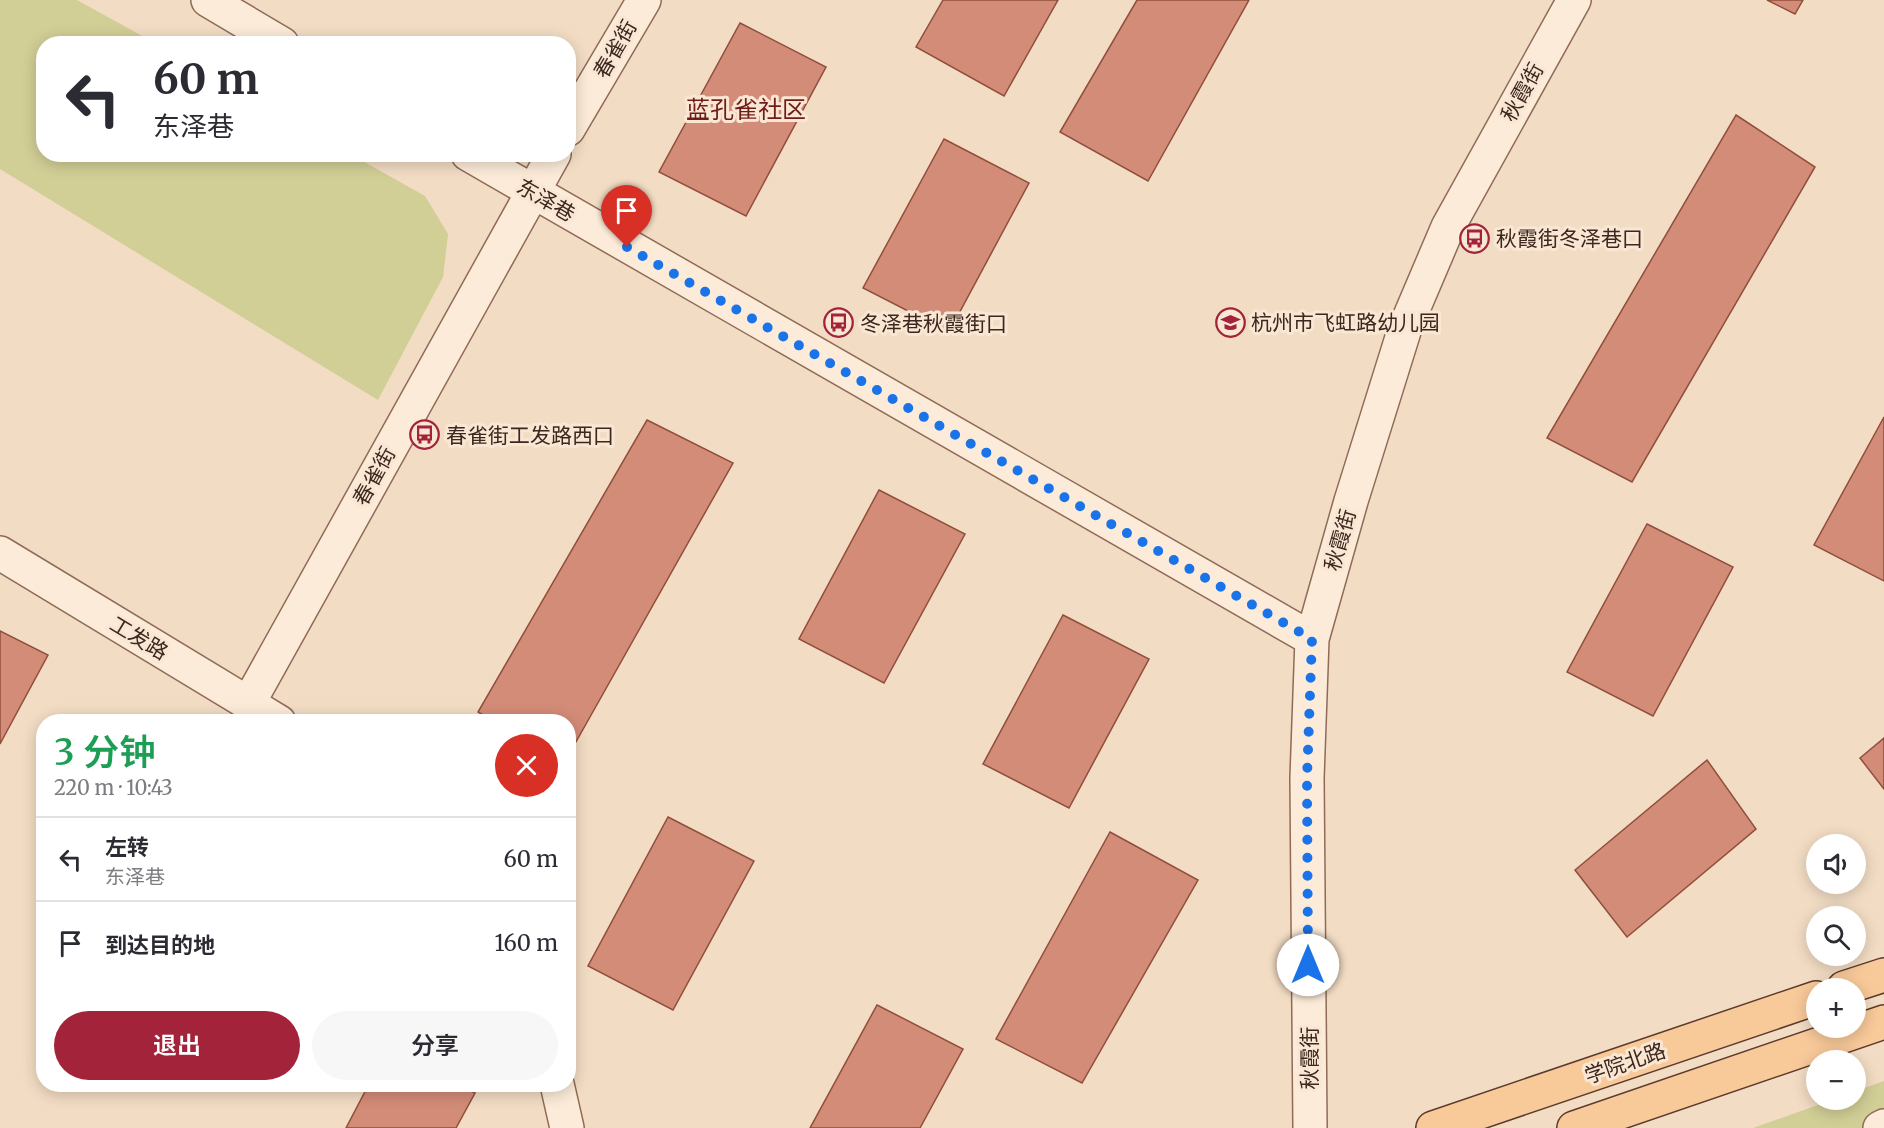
<!DOCTYPE html>
<html lang="zh">
<head>
<meta charset="utf-8">
<style>
  :root { --surface:#fff; --page:#f7f7f7; --text:#2b2b33; --muted:#7c7c81; --line:#e1e1e2; --accent:#a3233b }
  body { margin:0; font-family:Merriweather,"Noto Sans SC",serif; background:var(--page); color:var(--text); height:100vh; display:flex; flex-direction:column; font-size:22px; white-space:nowrap }
  * { box-sizing:border-box; margin:0 }
  p { font-size:20px; color:var(--muted) }
  .icon { flex:none; width:33px; height:33px; fill:none; stroke:currentColor; stroke-width:2; stroke-linecap:round; stroke-linejoin:round }
  .map { position:relative; flex:1; overflow:hidden }
  .panel { position:absolute; left:36px; top:714px; width:540px; height:378px; display:flex; flex-direction:column; background:var(--surface); border-radius:24px; box-shadow:0 3px 15px #0003 }
  .panel>* { flex:none }
  .top-card { position:absolute; left:36px; top:36px; width:540px; height:126px; border-radius:24px; box-shadow:0 3px 15px #0003; background:#fff; color:var(--text); overflow:hidden }
  .buttons { position:absolute; left:1806px; top:834px; display:grid; gap:12px }
  .buttons a { display:grid; place-items:center; width:60px; height:60px; border-radius:50%; background:var(--surface); box-shadow:0 3px 15px #0003; font-size:30px }
  .pin { position:absolute; display:grid; place-items:center; width:51px; height:51px; color:#fff; margin:-62px -26px; border-radius:50% 50% 50% 0; rotate:-45deg; box-shadow:0 0 6px #0007 }
  .pin .icon { rotate:45deg }
  .me { position:absolute; width:66px; margin:-33px; rotate:0deg; stroke-linejoin:round; filter:drop-shadow(0 0 4px #0008) }
  .turn { display:flex; align-items:center; gap:21px; height:126px; padding:0 18px; font-size:27px }
  .turn .icon { width:78px; height:78px; stroke-width:2.5 }
  .turn b { display:block; font-size:42px; line-height:51px }
  .round { display:grid; place-items:center; flex:none; width:63px; height:63px; border-radius:32px; background:var(--page) }
  .headline { display:flex; align-items:center; justify-content:space-between; height:102px; padding:0 18px }
  h1 { font-size:36px; font-weight:600; line-height:45px; color:#1e9e55 }
  .primary-button { display:flex; gap:12px; margin-top:auto; padding:12px 18px }
  .primary-button a { flex:1; height:69px; border-radius:36px; background:var(--accent); color:#fff; font-size:24px; font-weight:600; line-height:69px; text-align:center }
  .primary-button a+a { background:var(--page); color:var(--text) }
  ul { padding:0; list-style:none }
  li { display:flex; align-items:center; gap:18px; height:84px; padding:0 18px; border-top:2px solid var(--line) }
  li div { flex:1 }
  li b { display:block; font-size:22px }
  li em { font-style:normal }
  .map>svg:first-child { display:block }
  .green { fill:#d1ce96 }
  .building { fill:#d38c77; stroke:#904e3c; stroke-width:1.5 }
  .lines { fill:none; stroke-linecap:round; stroke-linejoin:round }
  .minor-casing { stroke:#8f6b58; stroke-width:36 }
  .major-casing { stroke:#5c3a2d; stroke-width:36 }
  .minor { stroke:#fcebd8; stroke-width:33 }
  .major { stroke:#f8c999; stroke-width:33 }
  .route { stroke:#1a73e8; stroke-width:10; stroke-dasharray:0 18 }
  .labels { text-anchor:middle; dominant-baseline:central; stroke-width:6; stroke-linejoin:round; paint-order:stroke }
  .street-label { font-size:21px; fill:#3d271e; stroke:#f9e7d4 }
  .poi-label { font-size:21px; fill:#3d271e; stroke:#f9e7d4; text-anchor:start }
  .quarter-label { font-size:24px; fill:#6e1b19; stroke:#f9e7d4 }
</style>
</head>
<body>
<div class="map">
<svg width="1884" height="1128" viewBox="0 0 1884 1128">
  <rect width="100%" height="100%" fill="#f2dcc4"/>
  <path class="green" d="M0,0H77L155,43L44,44V154L352,155L425,196L448,234L443,277L378,400L0,169Z
    M1884,1081V1128H1753L1832,1100H1856V1091Z"/>
  <path class="building" d="M943,0H1058L1004,96L916,47Z
    M1137,0H1249L1148,181L1060,132Z
    M1767,0H1803L1795,14Z
    M740,23L826,67L746,216L659,172Z
    M1736,115L1815,167L1632,482L1547,438Z
    M944,139L1029,183L949,332L863,288Z
    M1884,417V581L1814,545Z
    M647,420L733,463L568,756V722H494L478,712Z
    M879,490L965,534L884,683L799,639Z
    M1647,524L1733,567L1653,716L1567,672Z
    M1063,615L1149,659L1069,808L983,764Z
    M0,631L48,655L0,744Z
    M1884,738V789L1860,758Z
    M1707,760L1756,829L1627,937L1575,870Z
    M668,817L754,861L673,1010L588,966Z
    M1110,832L1198,880L1082,1083L996,1039Z
    M877,1005L963,1049L920,1128H810Z
    M369,1084H458L475,1093L456,1128H346Z"/>
  <g class="lines">
    <defs>
      <path id="minor" d="M208,0L282,44
        M568,129L644,0
        M468,154L1312,639
        M0,553L279,722
        M248,704L554,154
        M557,1084L567,1128
        M1310,1128L1307,778L1312,639L1351,501L1405,328L1448,227L1574,0
        M1880,1128L1884,1126"/>
      <path id="major" d="M1844,988L1884,975
        M1433,1128L1816,998
        M1574,1128L1884,1022"/>
    </defs>
    <use href="#minor" class="minor-casing"/>
    <use href="#major" class="major-casing"/>
    <use href="#minor" class="minor"/>
    <use href="#major" class="major"/>
  </g>
  <g class="lines">
    <path class="route" d="M627,247L1312,639L1307,778L1308,965"/>
  </g>
  <defs>
    <symbol id="bus-ring" viewBox="-11 -11 22 22"><circle r="9.5" fill="#f9e7d4" stroke="#a3233b" stroke-width="1.5"/><path d="M-5-6H5V4H4V6H2V4H-2V6H-4V4H-5ZM-3.5-4V0h7V-4ZM-3.5 1.2v1.5H-2V1.2ZM2 1.2v1.5H3.5V1.2Z" fill="#a3233b"/></symbol>
    <symbol id="school-ring" viewBox="-11 -11 22 22"><circle r="9.5" fill="#f9e7d4" stroke="#a3233b" stroke-width="1.5"/><path d="M0-5L7-2L0 1L-7-2ZM-4 1L0 2.5L4 1V4Q0 6-4 4Z" fill="#a3233b"/></symbol>
  </defs>
  <g fill-rule="evenodd">
    <use href="#bus-ring" x="1458" y="222" width="33" height="33"/>
    <use href="#school-ring" x="1214" y="306" width="33" height="33"/>
    <use href="#bus-ring" x="822" y="306" width="33" height="33"/>
    <use href="#bus-ring" x="408" y="418" width="33" height="33"/>
  </g>
  <g class="labels">
    <g class="street-label">
      <text transform="translate(615 49) rotate(-60)">春雀街</text>
      <text transform="translate(1522 92) rotate(-61)">秋霞街</text>
      <text transform="translate(546 200) rotate(30)">东泽巷</text>
      <text transform="translate(374 476) rotate(-61)">春雀街</text>
      <text transform="translate(1340 540) rotate(-74)">秋霞街</text>
      <text transform="translate(139 638) rotate(31)">工发路</text>
      <text transform="translate(1309 1058) rotate(-90)">秋霞街</text>
      <text transform="translate(1625 1063) rotate(-19)">学院北路</text>
    </g>
    <g class="poi-label">
      <text x="1496" y="238">秋霞街冬泽巷口</text>
      <text x="1251" y="322">杭州市飞虹路幼儿园</text>
      <text x="860" y="323">冬泽巷秋霞街口</text>
      <text x="446" y="435">春雀街工发路西口</text>
    </g>
    <g class="quarter-label">
      <text x="746" y="109">蓝孔雀社区</text>
    </g>
  </g>
</svg>
<div class="buttons">
<a><svg class="icon" aria-label="sound" viewBox="0 0 24 24"><path d="M4 9h4l5-4v14l-5-4H4zM17 9q2 3 0 6"/></svg></a>
<a><svg class="icon" aria-label="search" viewBox="0 0 24 24"><circle cx="10" cy="10" r="6"/><path d="M15 15l6 6"/></svg></a>
<a>+</a>
<a>−</a>
</div>
<div class="pin" style="left:627px;top:247px;background:#d93025"><svg class="icon" aria-label="arrive" viewBox="0 0 24 24"><path d="M6 21V4h12l-3 4 3 4H6"/></svg></div>
<svg class="me" style="left:1308px;top:965px" viewBox="-20 -20 40 40"><circle r="19" fill="#fff"/><path d="M0-13L10 11 0 6-10 11z" fill="#1a73e8"/></svg>
<div class="top-card">
<div class="turn"><svg class="icon" aria-label="left" viewBox="0 0 24 24"><path d="M17 20v-9H6M10 6l-5 5 5 5"/></svg><div><b>60 m</b>东泽巷</div></div>
</div>
<section class="panel">
<div class="headline"><div><h1>3 分钟</h1><p>220 m · 10:43</p></div><a class="round" style="background:#d93025;color:#fff"><svg class="icon" aria-label="close" viewBox="0 0 24 24"><path d="M6 6l12 12M18 6L6 18"/></svg></a></div>
<ul>
<li><svg class="icon" aria-label="left" viewBox="0 0 24 24"><path d="M17 20v-9H6M10 6l-5 5 5 5"/></svg><div><b>左转</b><p>东泽巷</p></div><em>60 m</em></li>
<li><svg class="icon" aria-label="arrive" viewBox="0 0 24 24"><path d="M6 21V4h12l-3 4 3 4H6"/></svg><div><b>到达目的地</b></div><em>160 m</em></li>
</ul>
<div class="primary-button"><a>退出</a><a>分享</a></div>
</section>
</div>
</body>
</html>
